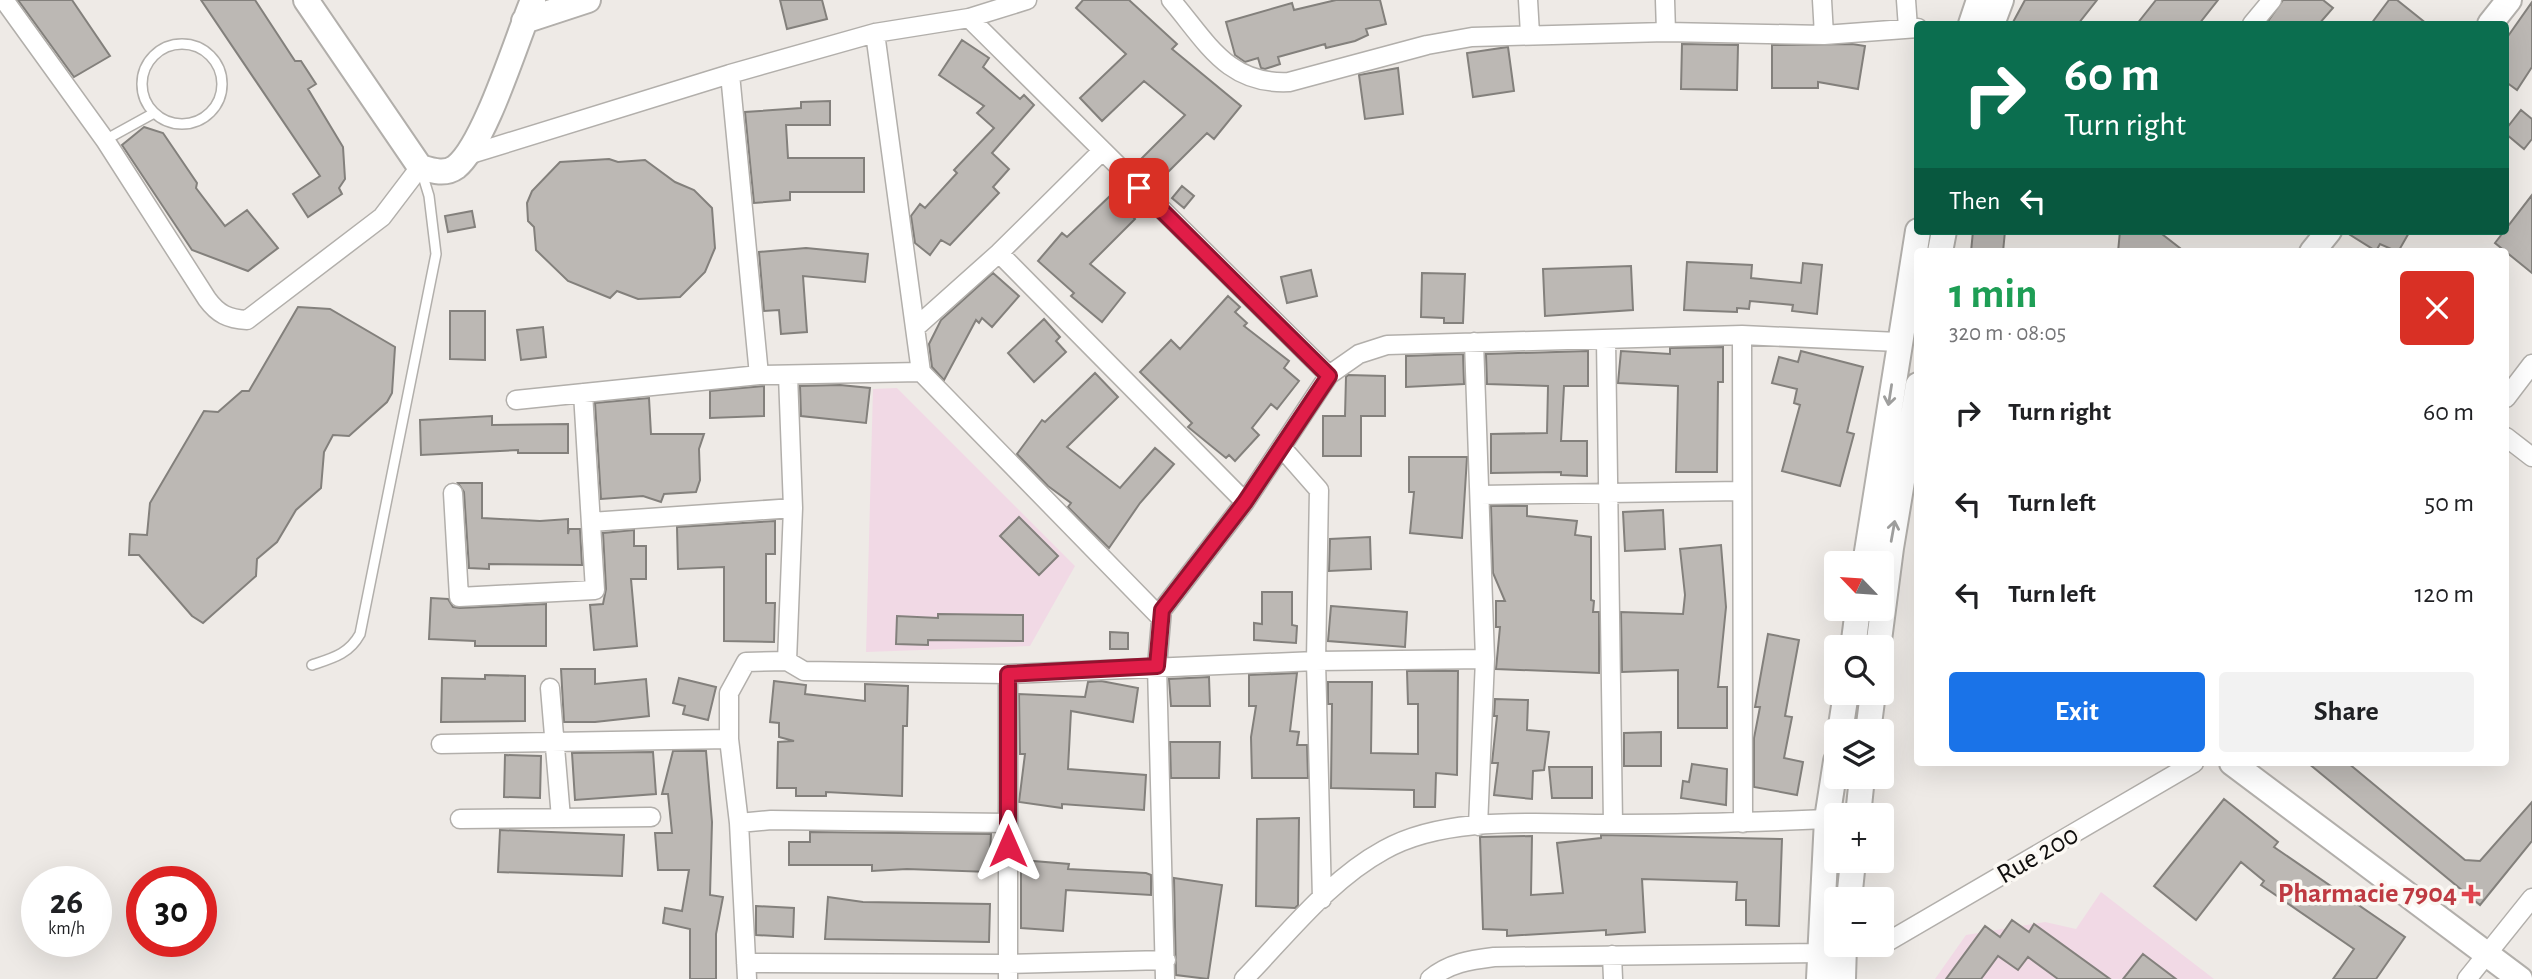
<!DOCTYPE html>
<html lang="en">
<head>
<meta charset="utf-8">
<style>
  :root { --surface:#fff; --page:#f2f2f2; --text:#202124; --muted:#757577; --accent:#1a73e8 }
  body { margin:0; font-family:"Alegreya Sans",sans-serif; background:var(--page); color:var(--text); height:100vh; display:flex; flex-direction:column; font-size:26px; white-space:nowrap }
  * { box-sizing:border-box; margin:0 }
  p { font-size:23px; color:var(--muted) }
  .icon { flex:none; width:38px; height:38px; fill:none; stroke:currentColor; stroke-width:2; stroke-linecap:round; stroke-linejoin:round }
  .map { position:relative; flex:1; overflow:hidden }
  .sheet { position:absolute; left:1914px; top:248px; width:595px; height:518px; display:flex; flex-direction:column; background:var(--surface); border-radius:7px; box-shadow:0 7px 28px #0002 }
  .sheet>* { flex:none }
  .banner { position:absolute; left:1914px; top:21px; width:595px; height:214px; border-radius:7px; box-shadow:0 7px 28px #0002; background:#0b6e4f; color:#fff; overflow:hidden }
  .needle { width:46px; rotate:295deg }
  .buttons { position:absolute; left:1824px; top:551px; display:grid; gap:14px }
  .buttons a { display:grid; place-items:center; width:70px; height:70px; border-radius:7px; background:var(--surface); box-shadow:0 7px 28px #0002; font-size:35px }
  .speed { position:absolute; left:21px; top:866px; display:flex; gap:14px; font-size:35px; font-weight:700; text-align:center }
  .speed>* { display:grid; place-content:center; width:91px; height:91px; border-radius:50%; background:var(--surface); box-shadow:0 7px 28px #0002; line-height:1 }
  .speed small { font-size:18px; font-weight:400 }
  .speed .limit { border:10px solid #d22; background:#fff; color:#111 }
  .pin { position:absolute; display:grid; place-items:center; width:60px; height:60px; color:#fff; margin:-30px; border-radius:14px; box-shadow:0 4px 10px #0006 }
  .me { position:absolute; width:77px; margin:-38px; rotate:0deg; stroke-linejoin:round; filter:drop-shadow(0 0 5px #0008) }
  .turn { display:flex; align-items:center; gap:24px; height:147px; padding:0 35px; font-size:32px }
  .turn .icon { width:91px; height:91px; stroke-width:2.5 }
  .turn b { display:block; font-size:49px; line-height:60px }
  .then { display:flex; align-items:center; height:66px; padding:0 35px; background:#0003; gap:14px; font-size:26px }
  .round { display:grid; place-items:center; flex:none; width:74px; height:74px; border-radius:7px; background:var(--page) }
  .summary { display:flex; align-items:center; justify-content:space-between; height:119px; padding:0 35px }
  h1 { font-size:42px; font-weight:600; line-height:52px; color:#1e9e55 }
  .primary-button { display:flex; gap:14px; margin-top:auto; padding:14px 35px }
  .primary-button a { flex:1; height:80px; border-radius:7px; background:var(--accent); color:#fff; font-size:28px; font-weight:600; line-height:80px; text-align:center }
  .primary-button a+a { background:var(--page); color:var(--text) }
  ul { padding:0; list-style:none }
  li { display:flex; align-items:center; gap:21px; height:91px; padding:0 35px }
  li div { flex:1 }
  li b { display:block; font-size:26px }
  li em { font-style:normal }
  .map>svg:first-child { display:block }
  .education { fill:#f1d9e5 }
  .building { fill:#bcb8b4; stroke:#83807c; stroke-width:2 }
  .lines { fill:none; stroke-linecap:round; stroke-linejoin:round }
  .lane-casing { stroke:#b2afab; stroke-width:12 }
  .street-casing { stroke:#b2afab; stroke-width:21 }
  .secondary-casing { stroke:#b2afab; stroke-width:28 }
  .lane { stroke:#fff; stroke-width:9 }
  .street { stroke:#fff; stroke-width:18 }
  .secondary { stroke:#fff; stroke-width:24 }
  .oneway { stroke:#9f9f9e }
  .route-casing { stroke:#92132f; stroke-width:18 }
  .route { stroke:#e11d48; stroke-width:12 }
  .health-dot { fill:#e0444e; stroke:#fbf8f3; stroke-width:2.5 }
  .labels { text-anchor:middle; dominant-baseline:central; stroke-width:7; stroke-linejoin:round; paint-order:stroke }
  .street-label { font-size:28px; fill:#0f0e0d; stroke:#fbf8f3 }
  .health-label { font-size:28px; font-weight:bold; fill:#be3a42; stroke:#fbf8f3; text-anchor:end }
</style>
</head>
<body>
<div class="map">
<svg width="2532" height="979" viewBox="0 0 2532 979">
  <rect width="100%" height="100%" fill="#eeeae6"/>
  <path class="education" d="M897,388L1075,566L1030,646L866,652L873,389Z
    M2101,892L2214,979H1935L1966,935L2045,922L2076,929Z"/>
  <path class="building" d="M18,0H72L110,56L74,77Z
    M201,0H255L295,61H301L316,84L308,89L343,147L345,179L339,188L342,194L308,217L293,194L320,176Z
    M780,0H822L827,19L787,29Z
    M1083,0H1129L1177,44L1172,49L1241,106L1214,139L1207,133L1161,179L1141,159L1185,115L1144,81L1102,121L1080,98L1126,54L1076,8Z
    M1336,0H1380L1386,24L1366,29L1368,35L1355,41L1326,48L1325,44L1278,57L1280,64L1265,69L1261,68L1258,58L1245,62L1235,55L1226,22L1292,3L1294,10Z
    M2025,0H2097L2078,24H2012Z
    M2156,0H2218L2199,24H2137Z
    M2283,0H2323L2333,8L2319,24H2266Z
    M2389,0H2397L2427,24H2371Z
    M2532,2V67L2517,90L2506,82V39Z
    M962,40L989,58L983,67L1020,99L1024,95L1034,105L992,153L1009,169L993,187L999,193L950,245L941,240L930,255L915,243L911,216L920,204L925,208L957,173L954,170L994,128L977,113L984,106L939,75Z
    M1682,44L1738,45L1737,90L1681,89Z
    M1852,44L1865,46L1858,89L1818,82V88H1772V45Z
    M1508,47L1514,91L1473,97L1467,53Z
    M1398,68L1403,114L1365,119L1359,75Z
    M830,101V125H786L788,158H864V192H790V200L754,203L745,112L801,108V102Z
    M2521,110L2532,119V139L2524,149L2506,134V129Z
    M144,127L163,133L197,183L196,188L225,226L247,210L278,248L248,271L192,250L122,145Z
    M609,159L618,162L645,160L675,182L694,190L712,208L715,248L705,272L680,297L638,299L617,291L610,298L568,281L536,250L534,227L528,221L527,203L532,191L560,162Z
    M1182,186L1194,196L1184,208L1172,198Z
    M1111,195L1135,219L1090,264L1125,293L1102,322L1071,296L1074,293L1038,261L1062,233L1067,237Z
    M2532,195V273L2495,243Z
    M472,211L475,227L448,232L445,216Z
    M1973,231H2005L2003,252H1971Z
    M2120,231H2158L2185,252H2118Z
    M2344,231H2410L2398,252L2380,244L2376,251Z
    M806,248L868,254L865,282L803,276L807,332L781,334L779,310L764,311L759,252Z
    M1687,262L1752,265L1751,278L1801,283L1803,263L1822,265L1817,314L1792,311L1793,305L1750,301L1749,309L1737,308V312L1684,310Z
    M1631,266L1633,310L1545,316L1543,269Z
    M1311,270L1317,296L1287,303L1281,277Z
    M993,273L1019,296L992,327L982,318L979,323L976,320L944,380L932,367L929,344L941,320Z
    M1422,273L1465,274L1463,323H1444V318L1421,317Z
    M1228,296L1240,307L1235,312L1247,323L1244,326L1289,361L1284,368L1299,381L1277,409L1271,404L1252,428L1259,435L1235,461L1229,455L1226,458L1188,427L1192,423L1140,372L1171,340L1180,349Z
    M298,307L330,309L395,347L392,393L387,402L349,436L333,435L324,452L321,488L296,510L277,542L257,559L256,576L203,623L192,616L139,555H129L130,534L147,535L150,503L204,411L218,412L242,391H249Z
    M450,311H485V360L450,359Z
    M1044,319L1060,337L1056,341L1066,352L1034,382L1008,353Z
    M543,327L546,357L521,360L517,330Z
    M1723,347V382H1718L1717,472H1676L1678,386L1618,383L1621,351L1670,354V348Z
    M1588,351V386H1564L1561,441H1587V476L1561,475V472L1491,473V434L1547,433L1548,386L1487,384L1486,354Z
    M1801,351L1863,367L1847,432L1854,434L1840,486L1782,471L1800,405L1794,403L1797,389L1772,383L1779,357L1798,362Z
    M1463,354L1464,384L1406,387V356Z
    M1095,373L1118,397L1067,447L1120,488L1155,448L1174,464L1140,503L1109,548L1068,507L1071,503L1048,486L1017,454L1042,420L1045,422Z
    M1348,375L1385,376V416H1361V456H1323V416H1345L1346,377Z
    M840,385L870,388L866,423L801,416L800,386Z
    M764,386V416L710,418V391Z
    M649,398L651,434H704L699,449L700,480L696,492L664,494L661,502L643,496L601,499L595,403Z
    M492,416V425L568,424V453H518V450L421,455L420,420Z
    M1409,457H1467L1462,538L1410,533L1414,492H1409Z
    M458,483H482V518L540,521L568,519V534L569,529H580L582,565L489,564V569L469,568L464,492Z
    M1491,506H1527V516L1577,521L1575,535L1591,537V600L1594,601L1593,612H1599V673L1496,669L1500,627H1496V601H1505L1493,573Z
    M1663,510L1665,549L1625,551L1623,512Z
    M1019,517L1058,556L1039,575L1000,536Z
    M775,521V554H766V603H775L774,642L724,641V567L678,569L677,527Z
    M634,530V546H646V579H631L637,646L594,650L590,605L603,604L606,589L603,533Z
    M1370,537L1371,569L1329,571L1330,539Z
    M1721,545L1726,607L1718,687H1727V728H1678V670L1622,672L1621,612L1683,614L1685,595L1680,549Z
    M1262,592H1292V625L1297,626L1296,643L1254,640V623L1262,624Z
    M431,598L448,599L453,607L460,608L546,604V646H475V641L429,639Z
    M1331,606L1407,612L1405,647L1328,641Z
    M938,614L1023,615V641L928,640V645L896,644L897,616L938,618Z
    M1110,632L1128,633V649H1110Z
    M1768,634L1799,640L1785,716L1792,717L1784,758L1803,762L1797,795L1754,787V738L1760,707H1755Z
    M561,669H595V684L646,679L649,716L595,722H564Z
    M1407,671H1458L1457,775L1436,773L1435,807H1414V790L1331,788L1332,704H1328V682H1372L1371,753L1418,754V704H1408Z
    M1297,673L1290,731L1299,732L1297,745H1307L1308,778H1252L1251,737L1256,706H1249V675Z
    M485,675L525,676V721L441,722L442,678L485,679Z
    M1209,677L1210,706H1171L1169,679Z
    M679,678L716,687L708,720L683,714L685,706L673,703Z
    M774,681L806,685L805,694L865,701V684L908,686L907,726H903L902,796L826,792V796H796V788H777L778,742L794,741L779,737V723L770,722Z
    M1101,681L1138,688L1133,722L1071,711L1068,769L1146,775L1144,810L1062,804V808L1019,802L1025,754H1020L1019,694L1085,697L1088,682Z
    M1495,699L1528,700L1527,730L1549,732L1544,770L1533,771L1532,799L1494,795L1498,763H1492L1497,716H1494Z
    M1661,732V766H1624V733Z
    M1170,742H1220L1219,778H1171Z
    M673,751H706L712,822L710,895L723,897L716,934V979H690V929L663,923L665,908L682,911L689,870H658L655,833H672L668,794H662Z
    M653,752L656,794L575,800L572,753Z
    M505,755L541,756L540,798L504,797Z
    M2308,763H2348L2465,860L2480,861L2532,802V841L2480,905Z
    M1692,764L1727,769L1726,805L1681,798L1683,781L1689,782Z
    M1549,767H1592V798H1552Z
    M2224,799L2278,842L2274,847L2405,937L2376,979H2333L2354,949L2261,885L2264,881L2241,862L2196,920L2154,886Z
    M1299,818L1298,905L1295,908L1256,906L1257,819Z
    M500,830L624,835L622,876L498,872Z
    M810,832L991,834L989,872L907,869L872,871V865H789V842H810Z
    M1601,835L1782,839L1779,926L1746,925V900H1736L1737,882L1642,879L1645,932L1606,935V930L1507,936V930L1483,929L1480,837L1532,836L1531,895L1563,893L1557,843L1601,838Z
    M1021,860L1069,864L1068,869L1146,873L1151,875V895L1066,890L1063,931L1021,928Z
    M1174,878L1222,885L1208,979L1176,975Z
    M828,897L863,902L990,904L989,942L825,939Z
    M756,906L794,908L793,937L756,935Z
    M2012,920L2029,932L2034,924L2110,979H2058L2028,957L2018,970L1998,956L1981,979H1946L1985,926L2000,937Z
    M2143,954L2176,979H2123Z"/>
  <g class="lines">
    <defs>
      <path id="lane" d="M142 84a40 40 0 1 1 80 0a40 40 0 1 1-80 0Z
        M105,140L154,113
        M312,665C333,658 349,654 360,634L436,254L429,196L422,173"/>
      <path id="street" d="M4,0L105,140L207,299C218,314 228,319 247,320L382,217L420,167
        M1171,0C1207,42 1227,85 1289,82L1427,45L1472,37L1666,32L1824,35L1918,28
        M1528,0L1530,34
        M1665,0L1666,32
        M1822,0L1824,35
        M1906,0L1908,28
        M969,18L1329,375
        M2252,24L2272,0
        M875,33L921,372L1159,616
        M468,155L730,74
        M999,253L1245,502
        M915,328L999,253L1102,151
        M1742,335L1743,823
        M1606,340L1613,824
        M1474,342L1485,659L1478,826
        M759,375L730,74L875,33L969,18L1027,0
        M2506,398L2532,364
        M516,400L759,375L921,372
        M2506,437L2532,457
        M1283,449L1319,490L1316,661L1322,899
        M453,493L459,597L595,590L583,393
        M1481,495L1742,491
        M591,522L793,508
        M787,661L793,508L788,375
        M550,688L561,818
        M441,744L729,739
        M460,819L651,817
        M739,823L771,820L1008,823
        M1881,942L1889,941L2194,763
        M1612,955L1613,979
        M746,963L1008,964L1166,960
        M747,979L739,823L729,739V693L746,662L787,661L804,671L1008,674L1316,661L1485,659
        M1008,979V674
        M1165,979L1157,666L1162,610L1245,502L1329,375L1359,354L1387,345L1742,335L1898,342
        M1244,979C1287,935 1329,880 1384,850C1449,813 1548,825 1620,824C1689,824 1758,822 1827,819
        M1430,979C1449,963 1470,960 1494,957L1820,953L1865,945
        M2467,979L2532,898"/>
      <path id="secondary" d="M306,0L420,167C433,171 445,175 456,167C485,144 517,38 533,0
        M524,21L588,0
        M1971,24L1979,0
        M1992,24L2001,0
        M2490,24L2509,0
        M1940,252L1944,231
        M2312,252L2329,231
        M1865,564L1918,231
        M1853,648L1858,609
        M1878,648L1891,548L1918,385
        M1840,732L1846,693
        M1868,732L1873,693
        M2232,763L2520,979
        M1858,816L1862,777
        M1849,900L1853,861
        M1819,979L1827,819L1836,761
        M1843,979L1844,945"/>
    </defs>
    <use href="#lane" class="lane-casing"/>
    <use href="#street" class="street-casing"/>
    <use href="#secondary" class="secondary-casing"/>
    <use href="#lane" class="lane"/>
    <use href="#street" class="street"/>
    <use href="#secondary" class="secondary"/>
  </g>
  <defs><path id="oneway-shaft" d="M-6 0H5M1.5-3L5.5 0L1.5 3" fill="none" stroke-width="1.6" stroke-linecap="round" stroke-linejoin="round" transform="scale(1.75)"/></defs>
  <g class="oneway">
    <use href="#oneway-shaft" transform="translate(1890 395) rotate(99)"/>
    <use href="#oneway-shaft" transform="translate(1893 531) rotate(-80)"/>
  </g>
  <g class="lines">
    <defs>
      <path id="route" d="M1008,846V674L1157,666L1162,610L1245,502L1329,376L1139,188"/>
    </defs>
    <use href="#route" class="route-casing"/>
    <use href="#route" class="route"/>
  </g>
  <path class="health-dot" d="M2467.5 883.5h7v7h7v7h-7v7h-7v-7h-7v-7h7z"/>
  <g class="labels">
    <g class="street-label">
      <text transform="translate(2038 855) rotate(-30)">Rue 200</text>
    </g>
    <g class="health-label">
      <text x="2457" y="894">Pharmacie 7904</text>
    </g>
  </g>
</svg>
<div class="buttons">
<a><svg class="needle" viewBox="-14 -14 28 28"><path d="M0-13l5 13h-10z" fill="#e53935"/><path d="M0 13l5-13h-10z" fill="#757577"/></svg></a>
<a><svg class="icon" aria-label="search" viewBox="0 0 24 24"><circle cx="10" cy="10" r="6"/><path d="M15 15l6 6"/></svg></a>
<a><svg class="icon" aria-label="layers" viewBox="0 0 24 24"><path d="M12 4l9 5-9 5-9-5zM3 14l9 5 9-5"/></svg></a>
<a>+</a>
<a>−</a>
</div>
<div class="speed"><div>26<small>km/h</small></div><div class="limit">30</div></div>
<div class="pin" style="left:1139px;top:188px;background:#d93025"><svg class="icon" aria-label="arrive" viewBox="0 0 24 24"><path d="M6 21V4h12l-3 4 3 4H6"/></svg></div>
<svg class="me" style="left:1008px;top:846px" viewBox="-20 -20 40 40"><path d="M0-17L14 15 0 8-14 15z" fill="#e11d48" stroke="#fff" stroke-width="4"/></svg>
<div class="banner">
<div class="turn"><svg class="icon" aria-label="right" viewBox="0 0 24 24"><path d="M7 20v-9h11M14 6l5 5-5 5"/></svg><div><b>60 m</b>Turn right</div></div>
<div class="then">Then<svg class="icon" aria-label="left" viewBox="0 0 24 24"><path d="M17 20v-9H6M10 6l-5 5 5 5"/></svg></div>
</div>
<section class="sheet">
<div class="summary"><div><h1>1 min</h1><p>320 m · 08:05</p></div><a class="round" style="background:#d93025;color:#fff"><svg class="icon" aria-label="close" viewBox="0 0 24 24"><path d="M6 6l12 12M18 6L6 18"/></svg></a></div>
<ul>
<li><svg class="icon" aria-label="right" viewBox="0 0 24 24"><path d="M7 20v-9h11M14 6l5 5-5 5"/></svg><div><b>Turn right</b></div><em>60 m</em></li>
<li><svg class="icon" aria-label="left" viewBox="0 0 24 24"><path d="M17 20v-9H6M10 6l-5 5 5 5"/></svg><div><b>Turn left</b></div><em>50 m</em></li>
<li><svg class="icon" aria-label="left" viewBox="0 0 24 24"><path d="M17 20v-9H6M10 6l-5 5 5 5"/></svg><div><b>Turn left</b></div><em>120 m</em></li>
</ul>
<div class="primary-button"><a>Exit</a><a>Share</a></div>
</section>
</div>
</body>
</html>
